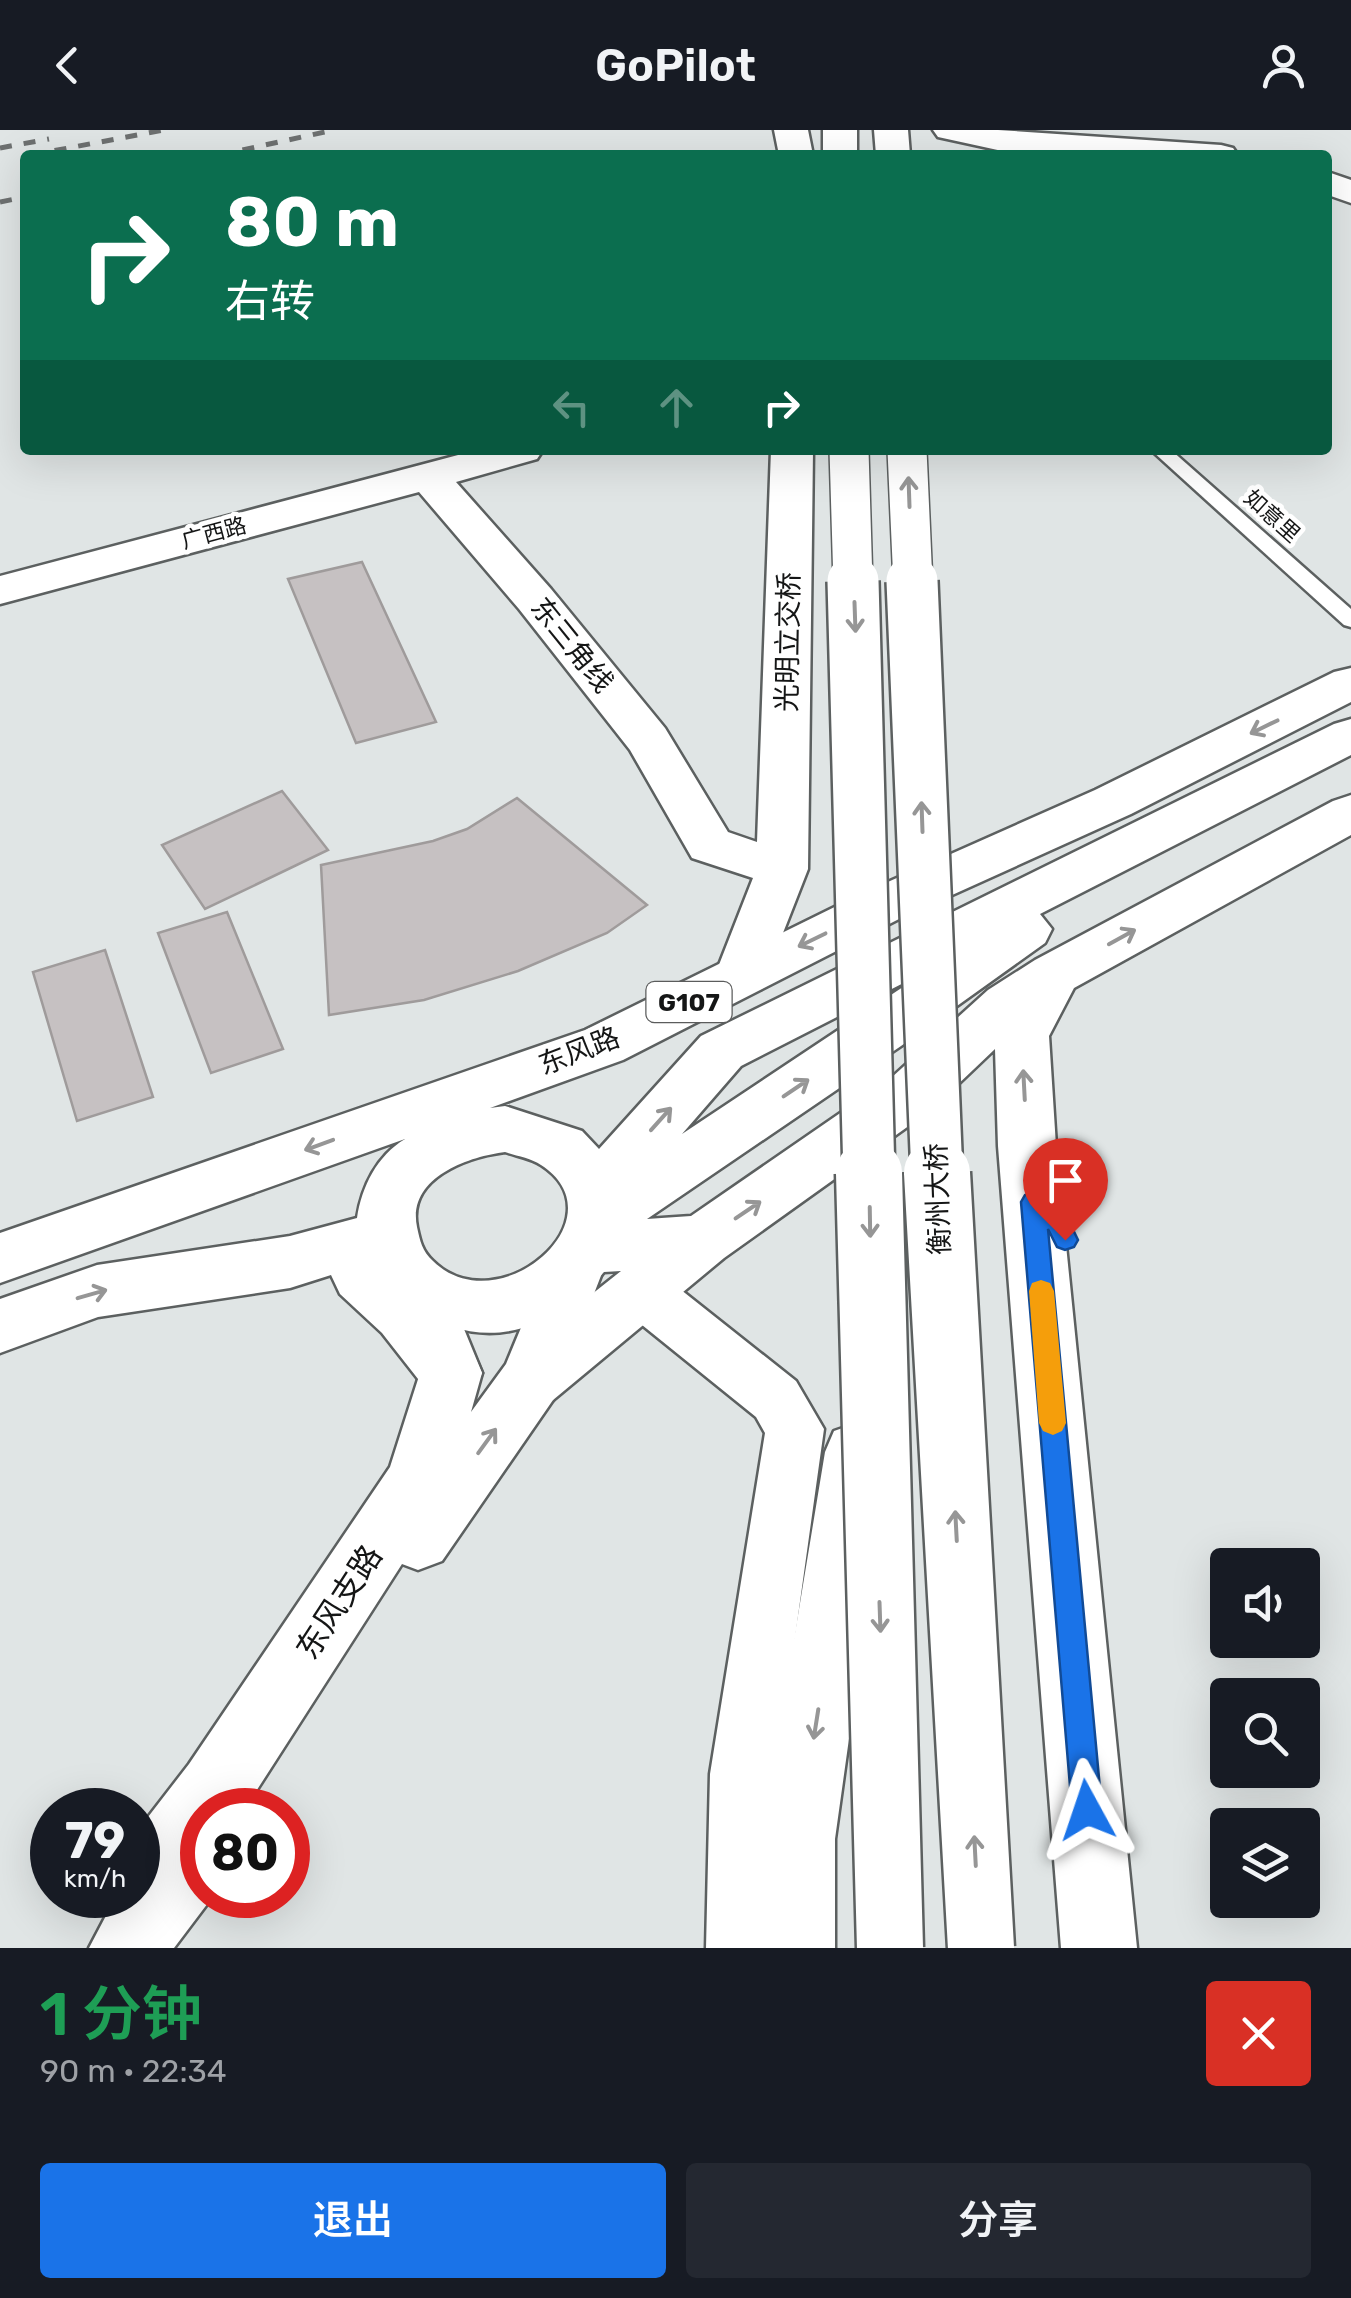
<!DOCTYPE html>
<html lang="zh">
<head>
<meta charset="utf-8">
<style>
  :root { --surface:#171b24; --page:#242831; --text:#f1f3f6; --muted:#9ea1a6; --accent:#1a73e8 }
  body { margin:0; font-family:Rubik,"Noto Sans SC",sans-serif; background:var(--page); color:var(--text); height:100vh; display:flex; flex-direction:column; font-size:38px; white-space:nowrap }
  * { box-sizing:border-box; margin:0 }
  p { font-size:32px; color:var(--muted) }
  .icon { flex:none; width:55px; height:55px; fill:none; stroke:currentColor; stroke-width:2; stroke-linecap:round; stroke-linejoin:round }
  .map { position:relative; height:1818px; overflow:hidden }
  .details { display:flex; flex-direction:column; background:var(--surface); flex:1 }
  .details>* { flex:none }
  .banner { position:absolute; left:20px; top:20px; width:1312px; height:305px; border-radius:10px; box-shadow:0 10px 40px #0002; background:#0b6e4f; color:#fff; overflow:hidden }
  .buttons { position:absolute; left:1210px; top:1418px; display:grid; gap:20px }
  .buttons a { display:grid; place-items:center; width:110px; height:110px; border-radius:10px; background:var(--surface); box-shadow:0 10px 40px #0002; font-size:50px }
  .speed { position:absolute; left:30px; top:1658px; display:flex; gap:20px; font-size:50px; font-weight:700; text-align:center }
  .speed>* { display:grid; place-content:center; width:130px; height:130px; border-radius:50%; background:var(--surface); box-shadow:0 10px 40px #0002; line-height:1 }
  .speed small { font-size:25px; font-weight:400 }
  .speed .limit { border:15px solid #d22; background:#fff; color:#111 }
  .pin { position:absolute; display:grid; place-items:center; width:85px; height:85px; color:#fff; margin:-102px -42px; border-radius:50% 50% 50% 0; rotate:-45deg; box-shadow:0 0 10px #0007 }
  .pin .icon { rotate:45deg }
  .me { position:absolute; width:110px; margin:-55px; rotate:355deg; stroke-linejoin:round; filter:drop-shadow(0 0 8px #0008) }
  .turn { display:flex; align-items:center; gap:35px; height:210px; padding:0 40px; font-size:45px }
  .turn .icon { width:130px; height:130px; stroke-width:2.5 }
  .turn b { display:block; font-size:70px; line-height:85px }
  .lanes { display:flex; align-items:center; height:95px; padding:0 40px; background:#0003; justify-content:center; gap:50px; direction:ltr }
  .lanes .off { opacity:.35 }
  .round { display:grid; place-items:center; flex:none; width:105px; height:105px; border-radius:10px; background:var(--page) }
  .overview { display:flex; align-items:center; justify-content:space-between; height:170px; padding:0 40px }
  h1 { font-size:60px; font-weight:600; line-height:75px; color:#1e9e55 }
  .action { display:flex; gap:20px; margin-top:auto; padding:20px 40px }
  .action a { flex:1; height:115px; border-radius:10px; background:var(--accent); color:#fff; font-size:40px; font-weight:600; line-height:115px; text-align:center }
  .action a+a { background:var(--page); color:var(--text) }
  header { display:flex; justify-content:space-between; align-items:center; height:130px; padding:0 40px; background:var(--surface); font-size:45px; font-weight:600 }
  .map>svg:first-child { display:block }
  .building { fill:#c6c1c2; stroke:#9f9b9b; stroke-width:2.5 }
  .lines { fill:none; stroke-linecap:round; stroke-linejoin:round }
  .lane-casing { stroke:#5c6060; stroke-width:5 }
  .street-casing { stroke:#5c6060; stroke-width:5 }
  .secondary-casing { stroke:#5c6060; stroke-width:5 }
  .highway-casing { stroke:#5c6060; stroke-width:5 }
  .lane { fill:#fff; fill-rule:evenodd }
  .street { fill:#fff; fill-rule:evenodd }
  .secondary { fill:#fff; fill-rule:evenodd }
  .highway { fill:#fff; fill-rule:evenodd }
  .rail { stroke:#6d7070; stroke-width:5; stroke-dasharray:12 12; stroke-linecap:butt }
  .highway-bridge-far2-casing { stroke:#5c6060; stroke-width:42; stroke-linecap:butt }
  .highway-bridge-far1-casing { stroke:#5c6060; stroke-width:56; stroke-linecap:butt }
  .highway-bridge-casing { stroke:#5c6060; stroke-width:71; stroke-linecap:butt }
  .highway-bridge-far2 { stroke:#fff; stroke-width:39 }
  .highway-bridge-far1 { stroke:#fff; stroke-width:51 }
  .highway-bridge { stroke:#fff; stroke-width:66 }
  .oneway { stroke:#969696 }
  .route { fill:#1a73e8; stroke:#114b97; stroke-width:2.5 }
  .slow { fill:#f59e0b }
  .labels { text-anchor:middle; dominant-baseline:central; stroke-width:9; stroke-linejoin:round; paint-order:stroke }
  .far-street-label { font-size:22px; fill:#151616; stroke:#fff }
  .shield { fill:#fff; stroke:#5b5c5c; stroke-width:2.5 }
  .shield-label { font-size:25px; font-weight:bold; fill:#151616 }
  .street-label { font-size:28px; fill:#151616; stroke:#fff }
  .near-street-label { font-size:32px; fill:#151616; stroke:#fff }
</style>
</head>
<body>
<header><svg class="icon" aria-label="back" viewBox="0 0 24 24"><path d="M15 5l-7 7 7 7"/></svg>GoPilot<svg class="icon" aria-label="person" viewBox="0 0 24 24"><circle cx="12" cy="8" r="4"/><path d="M4 21q1-7 8-7t8 7"/></svg></header>
<div class="map">
<svg width="1351" height="1818" viewBox="0 0 1351 1818">
  <rect width="100%" height="100%" fill="#e0e5e5"/>
  <path class="building" d="M362,432L436,592L356,613L288,449Z
    M282,661L328,720L205,779L162,715Z
    M517,668L647,775L607,803L518,841L424,870L329,885L321,735L433,711L467,699Z
    M227,782L283,919L211,943L158,803Z
    M105,820L153,967L77,991L33,842Z"/>
  <g class="lines">
    <defs>
      <path id="lane" d="M1151,320H1171L1351,479V497L1344,495Z"/>
      <path id="street" d="M641,1137L661,1144L796,1251L824,1299L776,1644V1818H706L710,1644L765,1303L756,1287L621,1178L613,1161L621,1144Z"/>
      <path id="secondary" d="M774,0H808L813,25H779Z
        M477,320H543L537,329L456,352L551,459L665,598L728,702L757,712L771,320H813L808,739L761,859L742,865L723,859L715,845L753,748L692,728L630,620L519,479L419,362L0,474V446Z
        M572,1117L593,1125L602,1143L553,1270L442,1431L418,1440L402,1434L244,1680H202V1765H214L174,1818H89L109,1780L103,1765H138V1700L189,1634L390,1337L420,1243L402,1196L411,1177L433,1169L455,1177L482,1243L471,1282L506,1234L551,1125Z"/>
      <path id="highway" d="M823,0H857V25H823Z
        M874,0H908L910,25H876Z
        M933,0H998L1221,15L1233,18L1238,25L1016,24L938,7Z
        M1328,42L1351,50V73L1328,65Z
        M1351,538V572L1131,684L899,789L623,930L490,978L505,976L582,1001L599,1019L701,906L1334,594L1351,589V625L1040,784L1052,799L1045,813L901,916L647,1089L691,1086L891,948L988,860L1035,830L1333,671L1351,665V705L1074,858L1049,906L1056,1016L1137,1818H1061L998,1016L995,919L931,980L724,1128L553,1270L531,1278L509,1270L500,1250L509,1230L621,1141L604,1142C565,1187 510,1217 450,1196L473,1223L482,1243L473,1263L451,1271L429,1263L382,1203L340,1164L331,1145L290,1158L98,1187L0,1223V1169L97,1135L290,1106L357,1088C362,1056 377,1026 405,1009L0,1153V1103L585,900L863,763L1095,660L1334,542ZM927,841L682,1004L741,936ZM505,1022C516,1026 531,1028 541,1035C623,1088 498,1195 433,1131C422,1121 420,1111 417,1097C407,1048 467,1027 505,1022Z
        M857,1293L880,1301L889,1322L835,1709V1818H759L761,1709L825,1322L834,1301Z"/>
    </defs>
    <use href="#lane" class="lane-casing"/>
    <use href="#street" class="street-casing"/>
    <use href="#secondary" class="secondary-casing"/>
    <use href="#highway" class="highway-casing"/>
    <use href="#lane" class="lane"/>
    <use href="#street" class="street"/>
    <use href="#secondary" class="secondary"/>
    <use href="#highway" class="highway"/>
    <path class="rail" d="M0,18L49,9
      M31,25L164,0
      M219,25L334,0
      M0,72L25,67"/>
    <defs>
      <path id="highway-bridge-far2" d="M849,320L853,454
        M907,320L913,454"/>
      <path id="highway-bridge-far1" d="M853,451L869,1045
        M912,451L937,1045"/>
      <path id="highway-bridge" d="M869,1043L890,1818
        M937,1043L981,1818"/>
    </defs>
    <use href="#highway-bridge-far2" class="highway-bridge-far2-casing"/>
    <use href="#highway-bridge-far1" class="highway-bridge-far1-casing"/>
    <use href="#highway-bridge" class="highway-bridge-casing"/>
    <use href="#highway-bridge-far2" class="highway-bridge-far2"/>
    <use href="#highway-bridge-far1" class="highway-bridge-far1"/>
    <use href="#highway-bridge" class="highway-bridge"/>
  </g>
  <defs><path id="oneway-shaft" d="M-6 0H5M1.5-3L5.5 0L1.5 3" fill="none" stroke-width="1.6" stroke-linecap="round" stroke-linejoin="round" transform="scale(2.5)"/></defs>
  <g class="oneway">
    <use href="#oneway-shaft" transform="translate(909 362) rotate(-92)"/>
    <use href="#oneway-shaft" transform="translate(855 487) rotate(88)"/>
    <use href="#oneway-shaft" transform="translate(1264 597) rotate(154)"/>
    <use href="#oneway-shaft" transform="translate(922 687) rotate(-92)"/>
    <use href="#oneway-shaft" transform="translate(1122 807) rotate(-29)"/>
    <use href="#oneway-shaft" transform="translate(812 810) rotate(154)"/>
    <use href="#oneway-shaft" transform="translate(1024 955) rotate(-93)"/>
    <use href="#oneway-shaft" transform="translate(796 958) rotate(-34)"/>
    <use href="#oneway-shaft" transform="translate(661 989) rotate(-48)"/>
    <use href="#oneway-shaft" transform="translate(319 1015) rotate(160)"/>
    <use href="#oneway-shaft" transform="translate(748 1080) rotate(-34)"/>
    <use href="#oneway-shaft" transform="translate(870 1092) rotate(89)"/>
    <use href="#oneway-shaft" transform="translate(92 1164) rotate(-16)"/>
    <use href="#oneway-shaft" transform="translate(487 1311) rotate(-54)"/>
    <use href="#oneway-shaft" transform="translate(956 1396) rotate(-93)"/>
    <use href="#oneway-shaft" transform="translate(880 1487) rotate(88)"/>
    <use href="#oneway-shaft" transform="translate(816 1594) rotate(99)"/>
    <use href="#oneway-shaft" transform="translate(975 1721) rotate(-93)"/>
  </g>
  <path class="route" d="M1033,1062L1062,1077L1078,1110L1074,1117L1065,1120L1057,1117L1048,1099L1102,1680L1097,1691L1087,1695L1076,1691L1072,1680L1021,1072L1025,1065Z"/>
  <path class="slow" d="M1041,1150L1050,1153L1054,1161L1066,1293L1062,1301L1053,1305L1043,1301L1039,1293L1029,1161L1032,1153Z"/>
  <g class="labels">
    <g class="far-street-label">
      <text transform="translate(1272 386) rotate(42)">如意里</text>
      <text transform="translate(214 403) rotate(-15)">广西路</text>
    </g>
    <rect class="shield" x="646.5" y="852" width="85" height="40" rx="8"/>
    <g class="shield-label">
      <text x="689" y="872">G107</text>
    </g>
    <g class="street-label">
      <text transform="translate(788 512) rotate(-89)">光明立交桥</text>
      <text transform="translate(572 515) rotate(51)">东三角线</text>
      <text transform="translate(579 921) rotate(-21)">东风路</text>
      <text transform="translate(938 1069) rotate(-92)">衡州大桥</text>
    </g>
    <g class="near-street-label">
      <text transform="translate(339 1472) rotate(-57)">东风支路</text>
    </g>
  </g>
</svg>
<div class="buttons">
<a><svg class="icon" aria-label="sound" viewBox="0 0 24 24"><path d="M4 9h4l5-4v14l-5-4H4zM17 9q2 3 0 6"/></svg></a>
<a><svg class="icon" aria-label="search" viewBox="0 0 24 24"><circle cx="10" cy="10" r="6"/><path d="M15 15l6 6"/></svg></a>
<a><svg class="icon" aria-label="layers" viewBox="0 0 24 24"><path d="M12 4l9 5-9 5-9-5zM3 14l9 5 9-5"/></svg></a>
</div>
<div class="speed"><div>79<small>km/h</small></div><div class="limit">80</div></div>
<div class="pin" style="left:1065px;top:1110px;background:#d93025"><svg class="icon" aria-label="arrive" viewBox="0 0 24 24"><path d="M6 21V4h12l-3 4 3 4H6"/></svg></div>
<svg class="me" style="left:1087px;top:1680px" viewBox="-20 -20 40 40"><path d="M0-17L14 15 0 8-14 15z" fill="#1a73e8" stroke="#fff" stroke-width="4"/></svg>
<div class="banner">
<div class="turn"><svg class="icon" aria-label="right" viewBox="0 0 24 24"><path d="M7 20v-9h11M14 6l5 5-5 5"/></svg><div><b>80 m</b>右转</div></div>
<div class="lanes"><svg class="icon off" aria-label="left" viewBox="0 0 24 24"><path d="M17 20v-9H6M10 6l-5 5 5 5"/></svg><svg class="icon off" aria-label="ahead" viewBox="0 0 24 24"><path d="M12 20V5M6 11l6-6 6 6"/></svg><svg class="icon" aria-label="right" viewBox="0 0 24 24"><path d="M7 20v-9h11M14 6l5 5-5 5"/></svg></div>
</div>
</div>
<section class="details">
<div class="overview"><div><h1>1 分钟</h1><p>90 m · 22:34</p></div><a class="round" style="background:#d93025;color:#fff"><svg class="icon" aria-label="close" viewBox="0 0 24 24"><path d="M6 6l12 12M18 6L6 18"/></svg></a></div>
<div class="action"><a>退出</a><a>分享</a></div>
</section>
</body>
</html>
